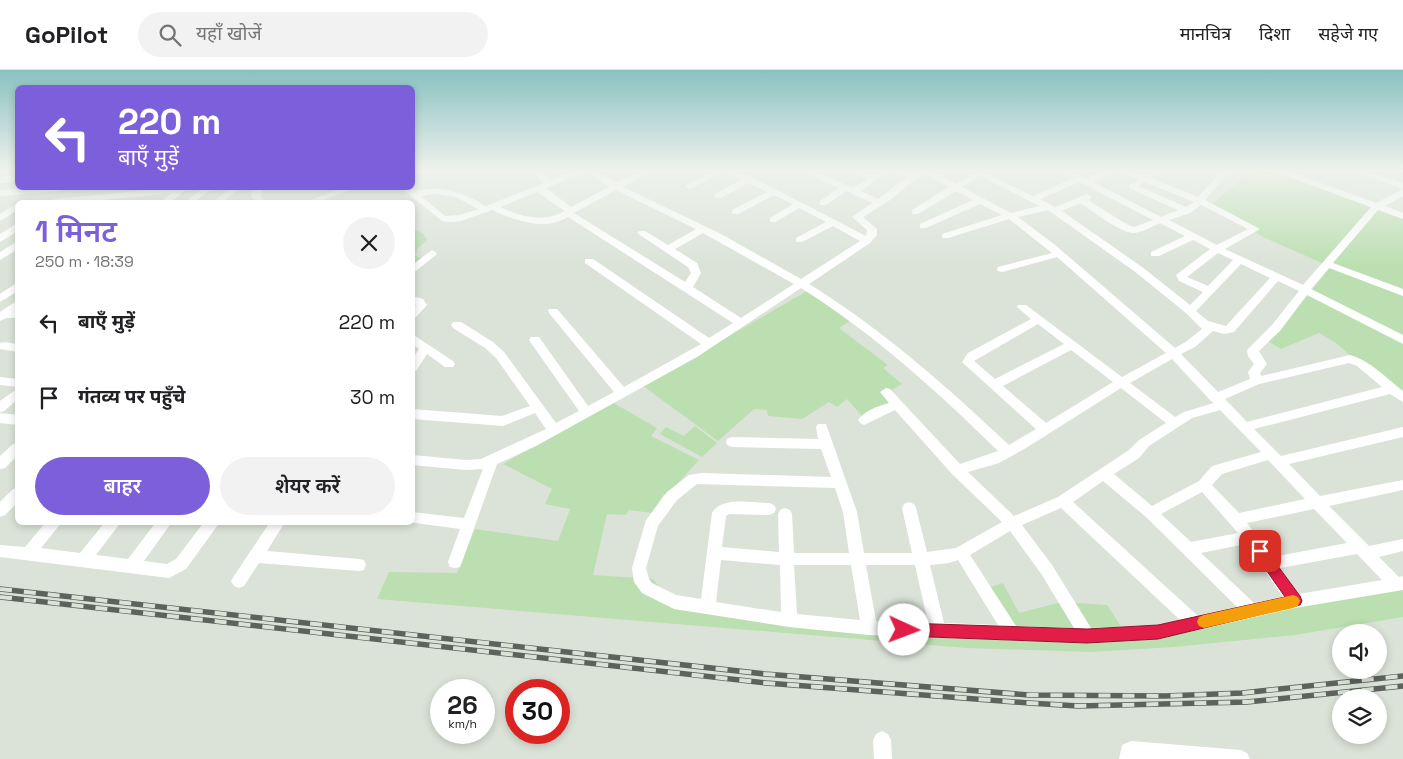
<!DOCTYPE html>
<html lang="hi">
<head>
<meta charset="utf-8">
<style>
  :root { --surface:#fff; --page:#f2f2f2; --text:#202124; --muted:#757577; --line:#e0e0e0; --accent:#7c5fda }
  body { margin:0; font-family:"Space Grotesk","Noto Sans Devanagari",sans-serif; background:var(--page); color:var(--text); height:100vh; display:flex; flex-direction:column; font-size:19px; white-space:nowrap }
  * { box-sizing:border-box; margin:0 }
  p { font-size:16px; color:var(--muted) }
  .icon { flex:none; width:28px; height:28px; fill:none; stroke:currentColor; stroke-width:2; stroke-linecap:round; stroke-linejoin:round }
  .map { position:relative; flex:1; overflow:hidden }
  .sheet { position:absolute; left:15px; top:130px; width:400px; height:325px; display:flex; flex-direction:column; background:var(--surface); border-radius:8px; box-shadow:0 2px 8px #0003 }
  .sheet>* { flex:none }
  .hud { position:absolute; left:15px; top:15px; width:400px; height:105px; border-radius:8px; box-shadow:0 2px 8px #0003; background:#7c5fda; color:#fff; overflow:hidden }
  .tools { position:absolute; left:1332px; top:554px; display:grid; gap:10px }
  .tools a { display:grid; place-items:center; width:55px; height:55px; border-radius:50%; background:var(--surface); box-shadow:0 2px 8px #0003; font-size:25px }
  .speed { position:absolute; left:430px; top:609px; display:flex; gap:10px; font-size:25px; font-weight:700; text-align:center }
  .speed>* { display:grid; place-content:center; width:65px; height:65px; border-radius:50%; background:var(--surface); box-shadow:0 2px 8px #0003; line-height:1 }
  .speed small { font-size:12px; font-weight:400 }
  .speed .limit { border:8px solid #d22; background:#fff; color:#111 }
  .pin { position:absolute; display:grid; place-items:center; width:42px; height:42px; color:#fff; margin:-21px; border-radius:10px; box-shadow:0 2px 8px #0006 }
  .me { position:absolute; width:55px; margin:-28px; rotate:92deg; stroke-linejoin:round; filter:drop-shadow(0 0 4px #0008) }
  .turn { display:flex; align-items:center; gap:18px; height:105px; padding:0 20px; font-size:22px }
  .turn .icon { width:65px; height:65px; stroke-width:2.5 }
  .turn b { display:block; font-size:35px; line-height:42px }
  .round { display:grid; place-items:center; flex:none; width:52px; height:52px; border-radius:26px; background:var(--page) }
  .head { display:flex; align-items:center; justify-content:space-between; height:85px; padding:0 20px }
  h1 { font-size:30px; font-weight:600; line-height:38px; color:var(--accent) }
  .primary-button { display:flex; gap:10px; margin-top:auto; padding:10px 20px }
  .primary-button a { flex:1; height:58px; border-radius:30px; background:var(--accent); color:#fff; font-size:20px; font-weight:600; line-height:58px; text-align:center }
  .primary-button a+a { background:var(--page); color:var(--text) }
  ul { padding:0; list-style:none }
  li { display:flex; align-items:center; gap:15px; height:75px; padding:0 20px }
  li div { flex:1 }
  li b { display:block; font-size:19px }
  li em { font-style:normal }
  header { display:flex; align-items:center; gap:30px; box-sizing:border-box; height:70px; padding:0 25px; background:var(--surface); border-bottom:1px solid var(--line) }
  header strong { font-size:24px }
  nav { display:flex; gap:28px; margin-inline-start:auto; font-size:18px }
  .search { width:350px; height:45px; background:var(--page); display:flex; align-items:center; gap:12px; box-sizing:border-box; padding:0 18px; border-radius:28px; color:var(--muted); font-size:19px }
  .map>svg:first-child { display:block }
  .green { fill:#bbdfb0 }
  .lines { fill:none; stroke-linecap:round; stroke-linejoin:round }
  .minor { fill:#fff; fill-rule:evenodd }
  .rail-casing { stroke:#5e625c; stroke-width:5.5 }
  .rail { stroke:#dbe3d8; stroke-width:4; stroke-dasharray:12; stroke-linecap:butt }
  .route { fill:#e11d48; stroke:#92132f }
  .slow { fill:#f59e0b }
</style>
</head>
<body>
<header>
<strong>GoPilot</strong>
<div class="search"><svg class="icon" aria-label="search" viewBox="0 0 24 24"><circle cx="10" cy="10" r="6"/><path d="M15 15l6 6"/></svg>यहाँ खोजें</div>
<nav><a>मानचित्र</a><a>दिशा</a><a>सहेजे गए</a></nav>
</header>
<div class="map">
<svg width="1403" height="689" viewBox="0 0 1403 689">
  <rect width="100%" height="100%" fill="#dbe3d8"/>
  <path class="green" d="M1252,101H1275L1367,136L1403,147V331L1336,273L1319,263L1281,279L1266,270L1279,260L1329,199L1320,192L1265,168L1208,137Z
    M413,159L423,163L427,170L416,180L418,181L414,185L423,189L413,196Z
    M807,221L850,251L839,258L888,295L883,298L902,314L883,325L892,333L862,346L847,329L837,337L829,332L802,349L768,346L767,340L754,339L718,371L643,316Z
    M612,332L657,358L651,366L699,390L667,425L664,424L652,443L629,440L626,445L607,444L593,505L653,509L666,525L874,556L1000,558L981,520L1003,513L1019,543L1061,532L1107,535L1124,561L1185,552L1403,510V547L1295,565L1174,577L1091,582L966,578L377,529L389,502L457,503L475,459L558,471L570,439L545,434L552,419L503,394Z
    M695,356L717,373L702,387L660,364L666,357L684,366Z"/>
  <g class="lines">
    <path class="minor" d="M532,101H541L552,110L575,101H586L585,103L546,118L571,137L609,117L587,101H596L616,113L641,101H651L623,117L721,164L801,209L860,171L833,156L802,172H796V168L826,152L799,138L776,152H770V148L793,134L774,125L738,144H732V140L767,122L748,113L721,128H715V124L741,110L725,101H735L752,107L866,166L867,160L852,147L872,133L846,121L826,135H820V131L839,118L806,103L805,101H815L853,118L868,109L853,103L852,101H863L873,105L880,101H889L861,121L878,129L907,107L896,103L895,101L912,103C926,94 943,107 956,114L977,101H987L986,103L1033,126L1073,108L1062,101H1072L1086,108L1103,101H1113L1112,103L1093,112L1161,147L1178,140L1129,118V114H1134L1138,109L1122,103L1121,101H1132L1144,105L1152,101H1161L1151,108L1198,127L1222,101H1230L1205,130L1260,159L1225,179L1303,215L1371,137L1278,103L1277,101H1288L1376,133L1403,119V126L1385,136L1403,143V149L1378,140L1333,193L1403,219V226L1329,198L1311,219L1403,265V274L1307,225L1280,261L1259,281L1267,294L1260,303L1261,306L1350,285C1371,291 1386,308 1403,321V332L1390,324L1254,359L1281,386L1403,357V367L1289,394L1320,426L1403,410V420L1329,436L1369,476L1403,469V481L1379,487L1399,507L1403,506V520L1295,538L1158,569L1087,573L869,565L789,557L674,539L642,523L634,512L632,498L646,450L667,422L689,405L702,403L831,407L821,379L732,377L727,375L726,372L727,369L732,367L818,369L816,357L818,354H826L857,442L864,483H912L902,438L904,434L909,432L914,434L916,438L927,482L956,478L1002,452L952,404L895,340L864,355L860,353L858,350C864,341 878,336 889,333L880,322L886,318L890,319L960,394L998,381C937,321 874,264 801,218L697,287L536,376L497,394L462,492L460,497L455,498L450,497L448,492L460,459L408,452H412V442L464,448L483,399L466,400L412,395V385L466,390L481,389L546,359L535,343L503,356L412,349V339L502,346L530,336L496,288L485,278L453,258L451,255L453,252H461L493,272L504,282L556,353L579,341L531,273L529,270L531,267H539L588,336L614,322L549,243L548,241L549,239H557L624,317L701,274L585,193V189H593L709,268L733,253L568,147C545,161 515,151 492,140L461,151L450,152L442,151L401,118H411L415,121C443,115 462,122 486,136L544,113ZM923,103L949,117L912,140V144H918L956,121L973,130L920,154V158H926L980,134L1002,145L942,164V168H948L1009,149L1052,183L998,197L997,199L998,201L1002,202L1057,187L1166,283L1122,307L1026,235H1018L1017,237L1031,249L968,283L962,292L1036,359L1009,375C946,316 882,259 809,214L870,173L877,165V159L863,147L890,130ZM980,106L1040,136L1011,143L962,117ZM1080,112L1153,150L1134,157L1128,155L1088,130L1092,127L1087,124L1055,137L1040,129ZM1145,112L1194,132L1186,137L1138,116ZM616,120L696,159L668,175L645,161H639L637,163L688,197L691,203L685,212L574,143ZM537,122L565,141C544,153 521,147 500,137ZM435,124L456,127L478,139L460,145L445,146L421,126ZM1080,133C1093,141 1119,162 1133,163C1141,163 1153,156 1160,153L1185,166L1151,182V186H1159L1193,170L1210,179L1176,205L1179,211L1203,222L1190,235L1142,197L1062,141ZM1201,135L1248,159L1217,175L1169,150L1190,143ZM1048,140L1134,201L1186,243L1202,259L1187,271L1175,278L1054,174L1018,147ZM703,163L794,214L741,248L693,217L701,203L697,193L675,179ZM1218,183L1233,190L1208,216L1187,207ZM1241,194L1270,208L1226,256L1208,251L1196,241ZM1278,211L1299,221L1272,255L1247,280L1248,286L1254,294L1248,302L1250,309L1218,322L1181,284L1195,277L1213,261L1224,264L1234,262ZM1038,254L1064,274L995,309L974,291ZM1071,280L1113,312L1046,353L1003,316ZM1172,289L1211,331L1214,333L1184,342L1175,347L1130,313ZM1349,293L1357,296L1382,317L1247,352L1225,329L1259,314ZM1121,318L1166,353L1139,370L1129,380L1058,427L1014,446L968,402L999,393L1026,378ZM1220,340L1261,382L1212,396L1199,411L1152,436L1114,404L1139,388L1149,376L1192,348ZM1268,390L1305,429L1239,443L1212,415L1222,404ZM1103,411L1146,447L1237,537L1198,546L1073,432ZM697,414L835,418L843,442L849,483H794L792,444L790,440L785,438L780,440L778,444L779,482L722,477L726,446L729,444L769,445L774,443L776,439L774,435L769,433C753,433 721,426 712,443L701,529L676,525L652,513L649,509L646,498L658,456L677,430ZM1202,422L1238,463L1191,472L1161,444ZM1061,438L1180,550L1158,555L1091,558L1052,495L1022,455ZM1314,439L1347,473L1272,487L1247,453ZM1010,461L1042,505L1074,558L1016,556L970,485ZM1246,474L1283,527L1254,533L1201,483ZM1357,484L1382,510L1299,524L1280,498ZM721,490L780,495L781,542L716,532ZM958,490L998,555L944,553L930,495L949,493ZM794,495H851L860,550L797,544ZM866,495H915L928,553L876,551Z
      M713,101H723L692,118L689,119L685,116Z
      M1353,101H1365L1403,113V119Z
      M18,105V111L0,113V107Z
      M32,118H63L58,121L0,126V120Z
      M171,118H193L184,121L171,132H161L171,123L82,132H50L55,129Z
      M203,118H213L194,132H185Z
      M231,118H241L222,132H213Z
      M254,118H263L261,126L265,132H257L251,126Z
      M343,118H355L318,132H306Z
      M16,134L18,140L0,151V144Z
      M18,153V161L0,172V164Z
      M18,171V179L0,190V182Z
      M432,180L437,183L436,185L412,204V195Z
      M18,212V221L0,232V224Z
      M412,226L423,229L427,235L416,247L412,248V238L416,235L412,233Z
      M18,230V239L14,241H18V248H6L0,251V242Z
      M412,264L453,291L455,294L453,297H445L427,284L416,301L412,302V289L419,279L412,274Z
      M4,272L18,274V282L0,279V273Z
      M0,307L18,309V317L0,315Z
      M18,318V329L4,341L0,342V331Z
      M0,343L18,345V355L0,353Z
      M18,372V385L5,398L0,399V386L13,374Z
      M18,418V432L5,445L0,447V432L13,419Z
      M46,452H62L41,478L80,483L105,452H121L96,485L128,489L156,452H172L144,491L167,494L176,489L204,452H220L186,499L169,508L0,487V475L25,477Z
      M270,452H285L267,481L359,489L364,490L366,495L364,500L359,501L259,493L244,516L239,518L234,516L231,511L234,506Z
      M882,661L888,664L891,670L892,689H874L873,670L876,664Z
      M1131,671L1241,680L1247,683L1250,689H1119L1122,675Z"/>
    <defs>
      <path id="rail" d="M0,519L765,604L1029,625L1165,626L1242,623L1403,606
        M0,527L766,613L1029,633L1078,636L1247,632L1403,616"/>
    </defs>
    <use href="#rail" class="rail-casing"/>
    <use href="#rail" class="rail"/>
  </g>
  <linearGradient id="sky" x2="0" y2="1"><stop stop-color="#89c1c1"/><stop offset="0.51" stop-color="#eff2ed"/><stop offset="1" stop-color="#eff2ed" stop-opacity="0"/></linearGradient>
  <rect width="1403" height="197" fill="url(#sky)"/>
  <path class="route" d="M1260,475L1264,477L1300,526L1302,531L1300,535L1158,569L1087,573L904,566L898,564L896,560L898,555L904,553L1087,559L1158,555L1285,527L1253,481L1255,477Z"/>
  <path class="slow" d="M1293,525L1298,527L1300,531L1298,536L1293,538L1204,558L1199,556L1197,552L1199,547L1204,545Z"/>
</svg>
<div class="tools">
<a><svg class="icon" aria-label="sound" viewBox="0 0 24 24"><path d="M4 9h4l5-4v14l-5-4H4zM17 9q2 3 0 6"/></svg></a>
<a><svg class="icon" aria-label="layers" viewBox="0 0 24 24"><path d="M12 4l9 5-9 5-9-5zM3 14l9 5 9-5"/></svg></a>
</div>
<div class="speed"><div>26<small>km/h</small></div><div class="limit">30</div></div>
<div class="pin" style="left:1260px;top:481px;background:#d93025"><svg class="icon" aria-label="arrive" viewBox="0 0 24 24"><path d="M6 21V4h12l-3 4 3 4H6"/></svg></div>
<svg class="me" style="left:904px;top:560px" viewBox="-20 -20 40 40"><circle r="19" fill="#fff"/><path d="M0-13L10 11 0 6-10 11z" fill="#e11d48"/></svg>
<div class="hud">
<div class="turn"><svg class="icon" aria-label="left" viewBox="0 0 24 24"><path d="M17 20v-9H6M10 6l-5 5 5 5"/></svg><div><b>220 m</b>बाएँ मुड़ें</div></div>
</div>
<section class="sheet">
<div class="head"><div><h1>1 मिनट</h1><p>250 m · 18:39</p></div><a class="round"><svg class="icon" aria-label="close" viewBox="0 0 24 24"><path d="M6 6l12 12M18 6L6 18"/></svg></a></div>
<ul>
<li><svg class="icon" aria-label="left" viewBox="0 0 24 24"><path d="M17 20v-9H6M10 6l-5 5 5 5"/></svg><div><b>बाएँ मुड़ें</b></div><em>220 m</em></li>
<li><svg class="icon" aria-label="arrive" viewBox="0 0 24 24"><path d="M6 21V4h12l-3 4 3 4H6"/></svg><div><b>गंतव्य पर पहुँचे</b></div><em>30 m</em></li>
</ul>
<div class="primary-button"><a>बाहर</a><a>शेयर करें</a></div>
</section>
</div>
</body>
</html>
